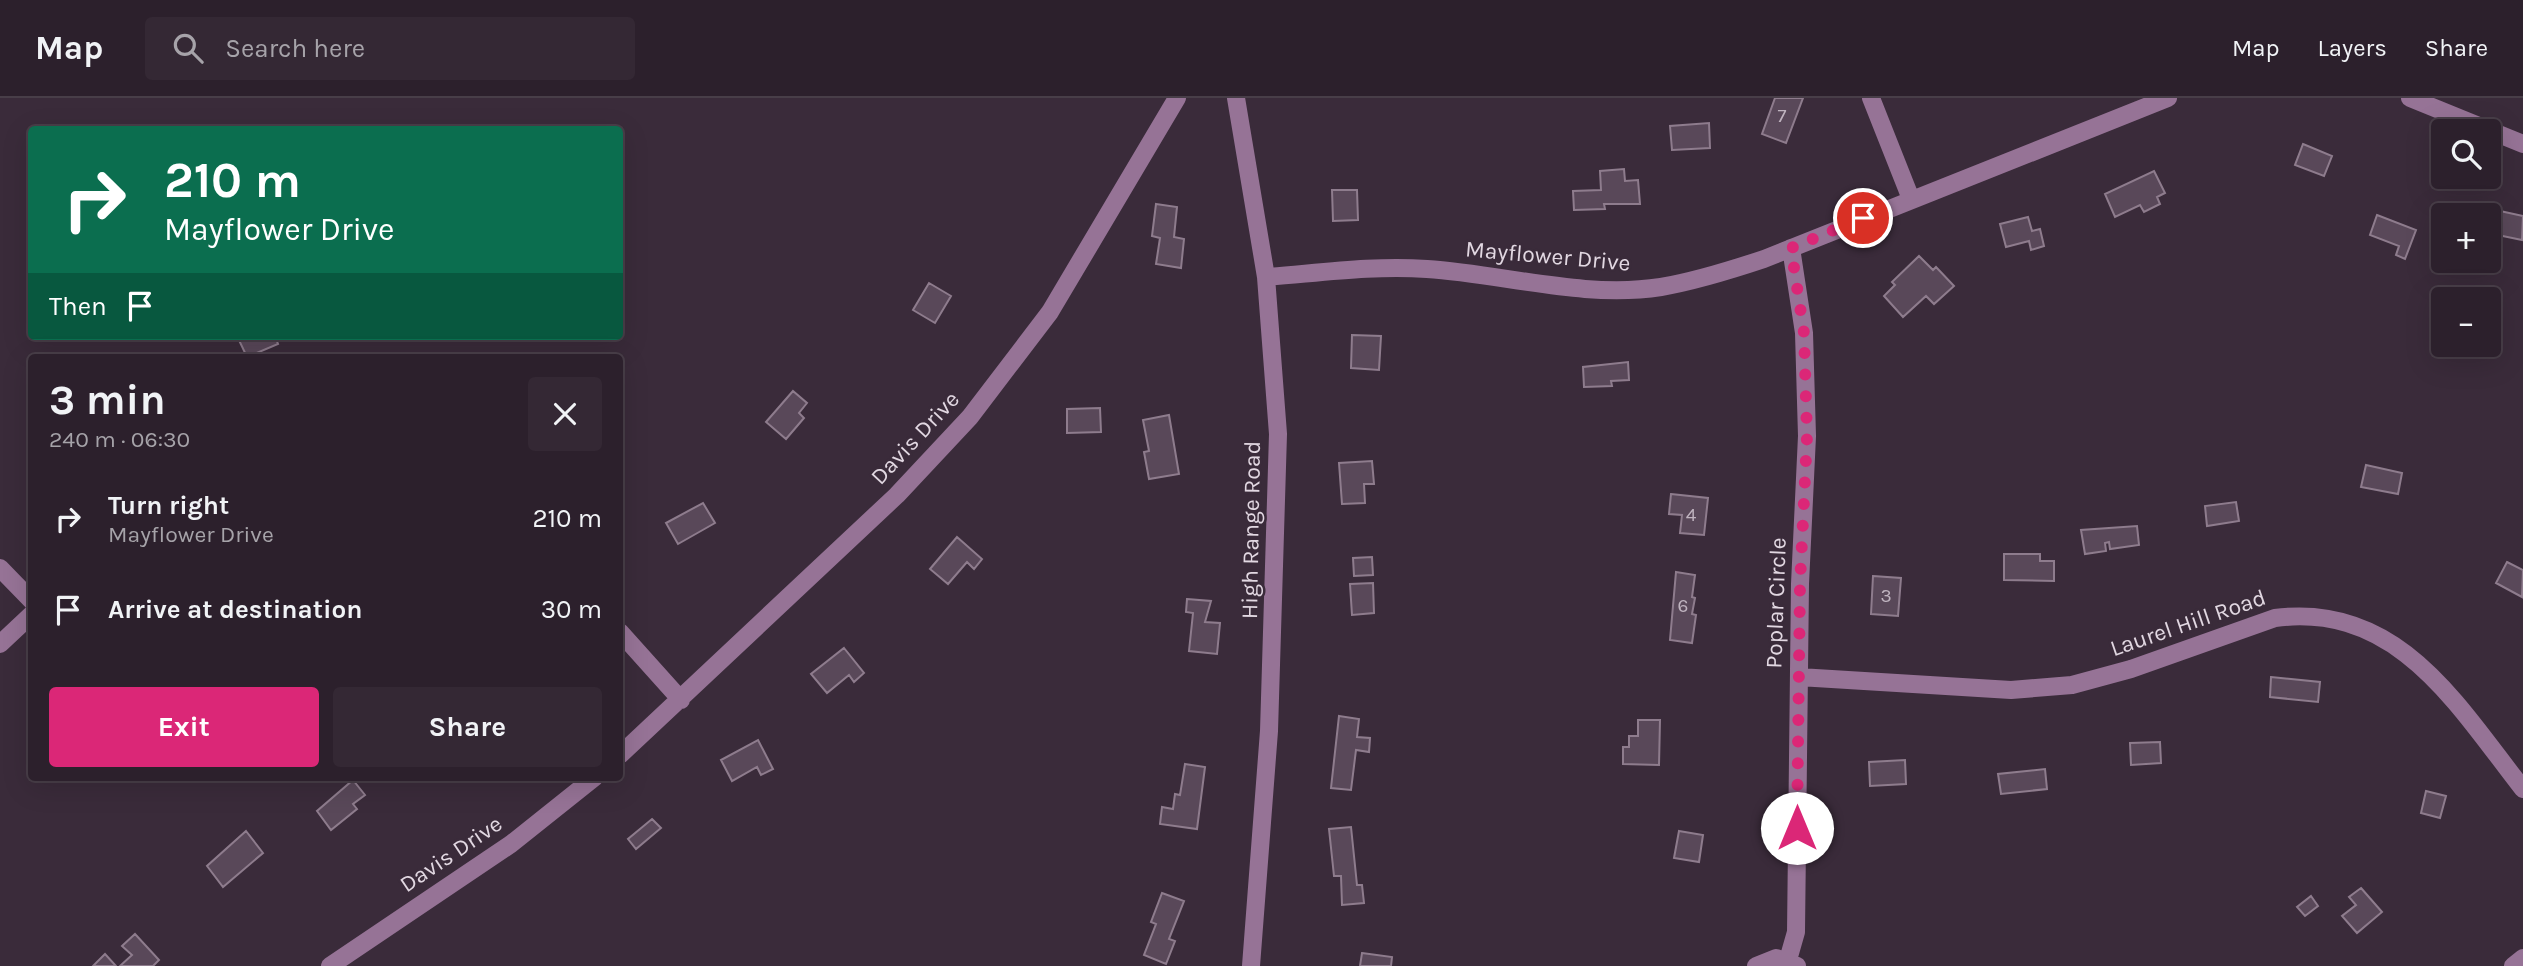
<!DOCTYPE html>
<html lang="en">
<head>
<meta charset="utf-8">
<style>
  :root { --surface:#2c202c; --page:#342834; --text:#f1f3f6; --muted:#a6a3a9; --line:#483e48; --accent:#db2777 }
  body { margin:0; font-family:Karla,sans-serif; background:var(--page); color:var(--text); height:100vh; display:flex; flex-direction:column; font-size:26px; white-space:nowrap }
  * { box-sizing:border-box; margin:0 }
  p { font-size:23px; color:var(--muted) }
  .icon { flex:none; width:38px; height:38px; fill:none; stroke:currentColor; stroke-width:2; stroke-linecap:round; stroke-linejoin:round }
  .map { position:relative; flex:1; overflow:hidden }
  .side { position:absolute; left:28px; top:256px; width:595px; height:427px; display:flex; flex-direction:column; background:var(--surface); border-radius:7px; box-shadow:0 7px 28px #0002,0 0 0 2px var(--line) }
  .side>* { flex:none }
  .hud { position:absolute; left:28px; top:28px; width:595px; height:214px; border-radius:7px; box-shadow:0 7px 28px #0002,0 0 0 2px var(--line); background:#0b6e4f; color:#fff; overflow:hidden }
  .tools { position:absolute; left:2431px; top:21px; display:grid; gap:14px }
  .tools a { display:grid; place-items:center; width:70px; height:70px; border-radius:7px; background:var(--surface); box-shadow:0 7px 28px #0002,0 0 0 2px var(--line); font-size:35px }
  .pin { position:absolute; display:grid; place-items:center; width:60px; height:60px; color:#fff; margin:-30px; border:4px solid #fff; border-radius:50%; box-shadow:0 2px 7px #0007 }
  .me { position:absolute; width:77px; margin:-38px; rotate:0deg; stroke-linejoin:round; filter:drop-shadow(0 0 5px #0008) }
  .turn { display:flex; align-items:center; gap:24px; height:147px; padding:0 21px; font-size:32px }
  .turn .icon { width:91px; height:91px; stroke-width:2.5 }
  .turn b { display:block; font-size:49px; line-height:60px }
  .then { display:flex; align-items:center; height:66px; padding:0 21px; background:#0003; gap:14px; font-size:26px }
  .round { display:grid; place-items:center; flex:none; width:74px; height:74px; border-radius:7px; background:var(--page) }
  .head { display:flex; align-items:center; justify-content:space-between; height:119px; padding:0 21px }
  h1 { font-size:42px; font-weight:700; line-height:52px }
  .button { display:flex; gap:14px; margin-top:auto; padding:14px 21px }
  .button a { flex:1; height:80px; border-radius:7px; background:var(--accent); color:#fff; font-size:28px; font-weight:700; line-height:80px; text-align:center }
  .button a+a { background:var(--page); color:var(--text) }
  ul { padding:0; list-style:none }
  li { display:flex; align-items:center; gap:21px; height:91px; padding:0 21px }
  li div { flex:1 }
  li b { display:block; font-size:26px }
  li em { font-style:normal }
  header { display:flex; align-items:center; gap:42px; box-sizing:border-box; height:98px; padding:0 35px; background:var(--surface); border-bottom:2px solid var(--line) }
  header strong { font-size:33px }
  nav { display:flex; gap:38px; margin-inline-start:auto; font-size:24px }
  .search { width:490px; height:63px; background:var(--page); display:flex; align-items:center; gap:18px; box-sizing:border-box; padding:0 24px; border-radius:7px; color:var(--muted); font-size:26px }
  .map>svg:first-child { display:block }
  .building { fill:#594859; stroke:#8e7c8d; stroke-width:2 }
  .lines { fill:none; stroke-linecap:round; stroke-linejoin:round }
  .minor { stroke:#967396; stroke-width:18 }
  .route { stroke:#db2777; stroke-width:12; stroke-dasharray:0 21.6 }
  .labels { text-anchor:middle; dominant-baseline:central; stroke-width:5; stroke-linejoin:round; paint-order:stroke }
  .number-label { font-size:19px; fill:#c0b4c0 }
  .street-label { font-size:23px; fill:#e2d8e2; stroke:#3a2b3a }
</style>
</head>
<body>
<header>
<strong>Map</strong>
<div class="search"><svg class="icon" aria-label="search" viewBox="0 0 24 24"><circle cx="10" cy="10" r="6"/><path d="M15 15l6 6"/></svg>Search here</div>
<nav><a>Map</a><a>Layers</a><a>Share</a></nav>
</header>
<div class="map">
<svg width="2523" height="868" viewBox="0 0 2523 868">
  <rect width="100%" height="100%" fill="#3a2b3a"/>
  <path class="building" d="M1775,0H1803L1786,45L1762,36Z
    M1709,25L1710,50L1672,52L1670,28Z
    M2303,46L2332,58L2324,78L2295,67Z
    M1624,71L1625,83L1638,82L1640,106H1604L1605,111L1574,112L1573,93L1601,92L1600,73Z
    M2154,73L2165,95L2157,99L2160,106L2144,114L2140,107L2115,119L2105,96Z
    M1332,92H1357L1358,122L1333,123Z
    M1156,106L1177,109L1174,139L1184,141L1181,170L1156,166L1160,140L1152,138Z
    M2491,111L2523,118L2522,142L2488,135Z
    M2377,117L2416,132L2405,161L2396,157L2399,148L2370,137Z
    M2028,119L2032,133L2040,131L2044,148L2031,152L2029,143L2006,149L2000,126Z
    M1919,158L1933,172L1936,169L1954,188L1934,206L1926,198L1903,219L1884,198L1895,187L1892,184Z
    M929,185L951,198L935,225L913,212Z
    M1352,237L1381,238L1379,272L1351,270Z
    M237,238H275L278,246L247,259Z
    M1628,264L1629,282L1611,283L1612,288L1584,289L1583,269Z
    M793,293L807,305L799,315L804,320L786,341L766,324Z
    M1100,310L1101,334L1067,335V311Z
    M1169,317L1179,376L1149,381L1144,354L1149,353L1143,322Z
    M1372,363L1374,386H1364L1365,405L1342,406L1339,365Z
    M2366,367L2402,375L2398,396L2361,389Z
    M1671,396L1708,400L1704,437L1680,435L1682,417L1669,416Z
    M2236,404L2239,423L2207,428L2205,408Z
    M703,405L715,425L678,446L666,425Z
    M2137,428L2139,447L2110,451L2109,444L2105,445L2106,453L2085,456L2081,432Z
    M957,439L982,461L974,471L967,464L948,486L930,471Z
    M2004,456H2040V463H2054V483L2004,482Z
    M1372,459L1373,477L1354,478L1353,460Z
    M2507,464L2523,472L2522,499L2496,485Z
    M1676,474L1695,477L1692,499L1695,500L1692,516L1696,517L1692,545L1670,542Z
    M1873,478L1901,480L1898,518L1871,516Z
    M1373,485L1374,515L1352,517L1350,486Z
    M1187,501L1211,503L1205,524L1220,525L1217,556L1189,553L1193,515L1186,514Z
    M844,550L864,575L854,584L849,577L827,595L811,576Z
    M2271,579L2320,584L2318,604L2270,599Z
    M1339,618L1359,621L1357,639L1370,640L1369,654L1356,652L1351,692L1331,690Z
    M1638,622H1660L1659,667L1623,666V649H1629V638H1638Z
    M758,642L773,671L761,677L757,669L732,683L721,662Z
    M2160,644L2161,665L2131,667L2130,645Z
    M1905,662L1906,686L1870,688L1869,664Z
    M1185,666L1205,669L1197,731L1160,726L1162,709L1173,711L1175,696L1180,697Z
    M2045,671L2047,691L2001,696L1998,676Z
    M353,682L365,697L353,706L357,711L331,732L317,713Z
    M2426,693L2446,698L2440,720L2421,715Z
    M652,721L661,730L636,751L628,741Z
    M1351,729L1357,787H1362L1364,805L1342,807L1341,778H1334L1329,731Z
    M246,733L263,755L223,789L207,768Z
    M1679,733L1703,737L1699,764L1674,760Z
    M2361,790L2382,814L2357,835L2342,818L2356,807L2349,799Z
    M1162,795L1184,803L1169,841L1175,843L1166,866L1144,857L1156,826L1151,824Z
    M2311,798L2318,808L2305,818L2297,809Z
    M135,836L159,862L153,868H120L132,857L122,848Z
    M1362,855L1392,859L1391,868H1360Z
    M105,856L116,868H93Z"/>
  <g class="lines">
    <path class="minor" d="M1236,0L1266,179L1278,336L1269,633L1251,868
      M1871,0L1911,101
      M2410,0L2523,46
      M1266,179C1319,175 1374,167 1427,171C1504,176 1584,201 1661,189C1696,183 1731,172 1764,161L2168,0
      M0,470L32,503
      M620,534L681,602
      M0,546L32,516
      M1799,579L2011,592L2072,587L2131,571L2275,520C2398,504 2457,607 2523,691
      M620,657L897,397L970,319L1050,214L1177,0
      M1788,862L1796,834L1800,486L1807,338L1804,235L1791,150
      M330,868L511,746L595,679
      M1756,868L1776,860L1797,868
      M2513,868L2523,860"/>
  </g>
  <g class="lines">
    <path class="route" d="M1797,730L1800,486L1807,338L1804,235L1791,150L1863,120"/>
  </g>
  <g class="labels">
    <g class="number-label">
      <text x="1782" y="18">7</text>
      <text x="1691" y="417">4</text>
      <text x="1886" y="498">3</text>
      <text x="1683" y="508">6</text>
    </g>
    <g class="street-label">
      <text transform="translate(1548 158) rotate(5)">Mayflower Drive</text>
      <text transform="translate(915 340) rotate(-47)">Davis Drive</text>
      <text transform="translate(1251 432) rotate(-89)">High Range Road</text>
      <text transform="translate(1776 505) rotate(-88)">Poplar Circle</text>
      <text transform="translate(2188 525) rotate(-19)">Laurel Hill Road</text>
      <text transform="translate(451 756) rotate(-34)">Davis Drive</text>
    </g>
  </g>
</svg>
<div class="tools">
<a><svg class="icon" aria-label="search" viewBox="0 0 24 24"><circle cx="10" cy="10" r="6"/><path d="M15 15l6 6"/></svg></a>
<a>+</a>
<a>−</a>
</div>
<div class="pin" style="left:1863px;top:120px;background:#d93025"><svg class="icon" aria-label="arrive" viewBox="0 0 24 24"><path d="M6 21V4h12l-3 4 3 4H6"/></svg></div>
<svg class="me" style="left:1797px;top:730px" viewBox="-20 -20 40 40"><circle r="19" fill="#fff"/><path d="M0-13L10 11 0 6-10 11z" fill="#db2777"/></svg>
<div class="hud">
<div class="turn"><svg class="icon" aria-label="right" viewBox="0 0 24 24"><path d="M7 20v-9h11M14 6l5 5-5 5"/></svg><div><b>210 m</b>Mayflower Drive</div></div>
<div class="then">Then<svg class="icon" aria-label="arrive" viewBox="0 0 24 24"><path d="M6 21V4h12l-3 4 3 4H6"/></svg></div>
</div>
<section class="side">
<div class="head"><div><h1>3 min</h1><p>240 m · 06:30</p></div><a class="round"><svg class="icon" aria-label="close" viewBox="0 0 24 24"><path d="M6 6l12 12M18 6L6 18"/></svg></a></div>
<ul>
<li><svg class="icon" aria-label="right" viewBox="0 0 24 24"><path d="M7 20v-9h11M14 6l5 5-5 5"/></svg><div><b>Turn right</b><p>Mayflower Drive</p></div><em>210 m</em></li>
<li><svg class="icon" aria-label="arrive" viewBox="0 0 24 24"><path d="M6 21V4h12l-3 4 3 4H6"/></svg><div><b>Arrive at destination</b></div><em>30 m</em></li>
</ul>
<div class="button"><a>Exit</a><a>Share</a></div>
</section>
</div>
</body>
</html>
